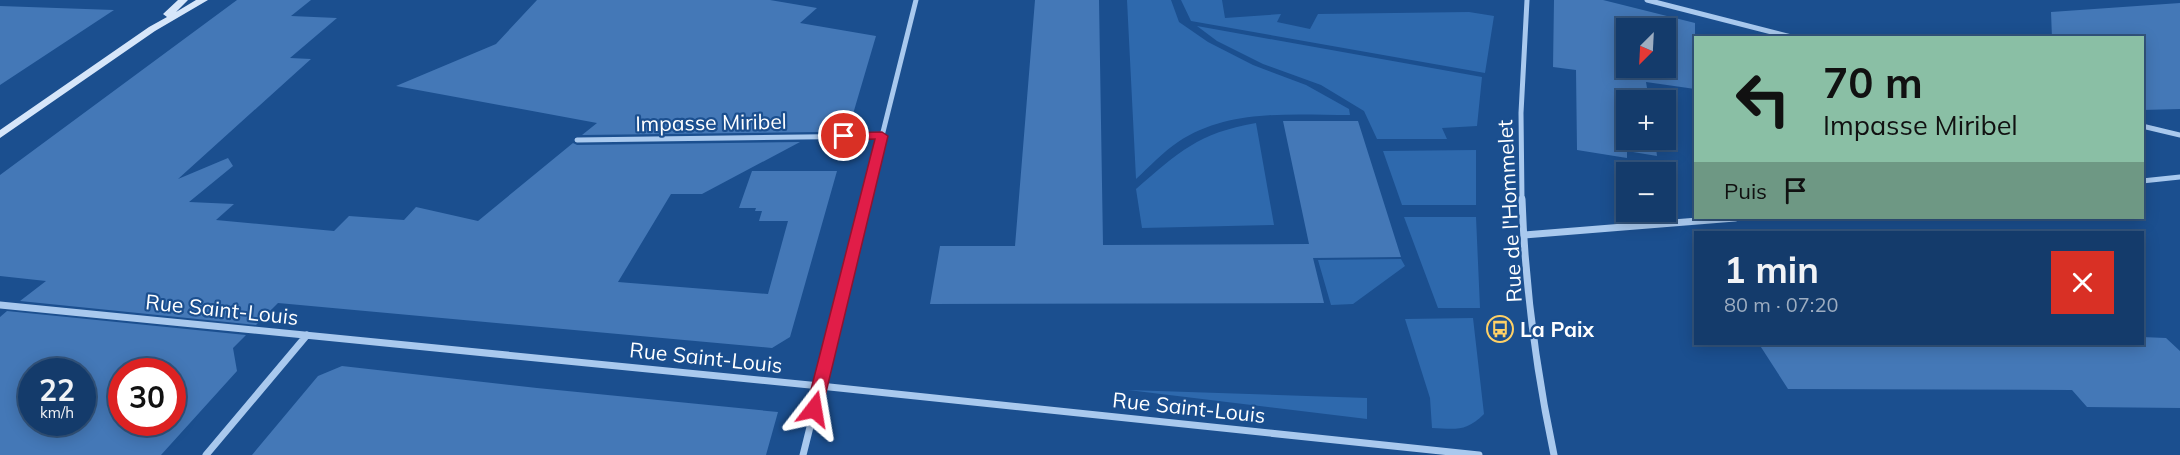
<!DOCTYPE html>
<html lang="fr">
<head>
<meta charset="utf-8">
<style>
  :root { --surface:#143b6b; --page:#1d4271; --text:#f1f3f6; --muted:#9dadc1; --line:#33557e }
  body { margin:0; font-family:Mulish,sans-serif; background:var(--page); color:var(--text); height:100vh; display:flex; flex-direction:column; font-size:22px; white-space:nowrap }
  * { box-sizing:border-box; margin:0 }
  p { font-size:20px; color:var(--muted) }
  .icon { flex:none; width:33px; height:33px; fill:none; stroke:currentColor; stroke-width:2; stroke-linecap:round; stroke-linejoin:round }
  .map { position:relative; flex:1; overflow:hidden }
  .panel { position:absolute; left:1694px; top:231px; width:450px; height:114px; display:flex; flex-direction:column; background:var(--surface); border-radius:0px; box-shadow:0 3px 15px #0003,0 0 0 2px var(--line) }
  .panel>* { flex:none }
  .banner { position:absolute; left:1694px; top:36px; width:450px; height:183px; border-radius:0px; box-shadow:0 3px 15px #0003,0 0 0 2px var(--line); background:#8abfa5; color:#111; overflow:hidden }
  .needle { width:39px; rotate:204deg }
  .controls { position:absolute; left:1616px; top:18px; display:grid; gap:12px }
  .controls a { display:grid; place-items:center; width:60px; height:60px; border-radius:0px; background:var(--surface); box-shadow:0 3px 15px #0003,0 0 0 2px var(--line); font-size:30px }
  .speed { position:absolute; left:18px; top:358px; display:flex; gap:12px; font-size:30px; font-weight:700; text-align:center }
  .speed>* { display:grid; place-content:center; width:78px; height:78px; border-radius:50%; background:var(--surface); box-shadow:0 3px 15px #0003,0 0 0 2px var(--line); line-height:1 }
  .speed small { font-size:15px; font-weight:400 }
  .speed .limit { border:9px solid #d22; background:#fff; color:#111 }
  .pin { position:absolute; display:grid; place-items:center; width:51px; height:51px; color:#fff; margin:-26px; border:3px solid #fff; border-radius:50%; box-shadow:0 2px 6px #0007 }
  .me { position:absolute; width:66px; margin:-33px; rotate:14deg; stroke-linejoin:round; filter:drop-shadow(0 0 4px #0008) }
  .turn { display:flex; align-items:center; gap:21px; height:126px; padding:0 30px; font-size:27px }
  .turn .icon { width:78px; height:78px; stroke-width:2.5 }
  .turn b { display:block; font-size:42px; line-height:51px }
  .then { display:flex; align-items:center; height:57px; padding:0 30px; background:#0003; gap:12px; font-size:22px }
  .round { display:grid; place-items:center; flex:none; width:63px; height:63px; border-radius:0px; background:var(--page) }
  .head { display:flex; align-items:center; justify-content:space-between; height:102px; padding:0 30px }
  h1 { font-size:36px; font-weight:700; line-height:45px }
  .map>svg:first-child { display:block }
  .green { fill:#2e69ad }
  .building { fill:#4478b7; fill-rule:evenodd }
  .lines { fill:none; stroke-linecap:round; stroke-linejoin:round }
  .street-far1 { stroke:#a9c9ee; stroke-width:5 }
  .street { stroke:#a9c9ee; stroke-width:7 }
  .secondary { fill:#d6e6fa; fill-rule:evenodd }
  .route { fill:#e11d48; stroke:#92132f; stroke-width:1.5 }
  .labels { text-anchor:middle; dominant-baseline:central; stroke-width:4.5; stroke-linejoin:round; paint-order:stroke }
  .street-label { font-size:21px; fill:#fff; stroke:#1b4f8f }
  .poi-label { font-size:21px; font-weight:bold; fill:#fff; stroke:#1b4f8f; text-anchor:start }
</style>
</head>
<body>
<div class="map">
<svg width="2180" height="455" viewBox="0 0 2180 455">
  <rect width="100%" height="100%" fill="#1b4f8f"/>
  <path class="green" d="M1127,0H1171L1179,22L1208,42L1253,65L1306,85L1349,109L1350,115C1293,115 1229,108 1178,142C1163,152 1149,167 1136,179Z
    M1181,0H1222L1225,18L1281,14L1277,22L1310,29L1318,14L1469,12L1494,16L1485,73L1191,21Z
    M1197,26L1482,77L1477,126L1442,128L1447,139H1377L1364,111L1321,85L1263,64L1217,41Z
    M1256,123L1274,225L1142,228L1136,189C1179,152 1198,133 1256,123Z
    M1476,150V205H1402L1383,151Z
    M1404,217H1476L1480,308H1438Z
    M1401,259L1405,266L1353,304L1331,305L1318,260Z
    M1473,318L1484,414C1466,432 1456,429 1432,428L1430,398L1405,319Z
    M1128,390L1367,398V419Z"/>
  <path class="building" d="M237,0H311L291,16L337,18L290,58L311,59L178,179L228,158L233,166L189,202L234,204L216,220L334,231L349,216L404,220L416,207L478,221L573,143L577,145L800,142L702,194H671L618,282L768,294L788,221H759L762,211H755L756,208H739L752,171H837L790,337L772,348L278,303L256,325L20,301L46,281L0,276V175Z
    M537,0H770L817,8L800,23L876,36L853,114L819,132L582,135L597,123L396,86L496,44Z
    M1035,0H1099L1103,245L1309,244L1283,121H1358L1401,257L1313,258L1324,303L930,304L940,246H1015Z
    M1554,0H1603L1695,23V89L1646,82L1649,100H1626V140H1655L1657,156L1627,151V158L1577,150L1576,70L1553,67ZM1626,28H1665V68H1626Z
    M2180,3V109L2142,110V38H2052L2051,12Z
    M0,6L114,10L0,85Z
    M7,311L246,335L233,348L237,371L161,455H0V317ZM32,372H82V423H32ZM122,372H172V423H122Z
    M2142,337L2166,338L2180,351V408L2087,407L2072,390L1788,389L1759,344H2142Z
    M342,366L537,388L778,412L766,455H252L318,376Z"/>
  <g class="lines">
    <path class="street-far1" d="M1647,0L1795,38
      M2142,126L2180,135
      M577,140L882,136
      M2142,181L2180,177
      M866,200L916,0
      M1522,200L1521,113L1527,0"/>
    <path class="street" d="M1522,199C1525,285 1536,370 1554,455
      M1524,235L1735,218
      M0,305L820,386L1479,455
      M206,455L307,335
      M803,455L867,199"/>
    <path class="secondary" d="M178,0H188L176,12L196,0H208L155,31L0,138V130L149,27L167,17L163,14Z"/>
  </g>
  <path class="route" d="M882,132L888,136L822,409L820,413H808L806,409L875,139L844,140L837,136L844,133Z"/>
  <defs>
    <symbol id="bus-ring" viewBox="-11 -11 22 22"><circle r="9.5" fill="#1b4f8f" stroke="#ffd166" stroke-width="1.5"/><path d="M-5-6H5V4H4V6H2V4H-2V6H-4V4H-5ZM-3.5-4V0h7V-4ZM-3.5 1.2v1.5H-2V1.2ZM2 1.2v1.5H3.5V1.2Z" fill="#ffd166"/></symbol>
  </defs>
  <g fill-rule="evenodd">
    <use href="#bus-ring" x="1485" y="314" width="30" height="30"/>
  </g>
  <g class="labels">
    <g class="street-label">
      <text transform="translate(711 122) rotate(-1)">Impasse Miribel</text>
      <text transform="translate(1509 211) rotate(-93)">Rue de l'Hommelet</text>
      <text transform="translate(222 309) rotate(6)">Rue Saint-Louis</text>
      <text transform="translate(706 357) rotate(6)">Rue Saint-Louis</text>
      <text transform="translate(1189 407) rotate(6)">Rue Saint-Louis</text>
    </g>
    <g class="poi-label">
      <text x="1520" y="329">La Paix</text>
    </g>
  </g>
</svg>
<div class="controls">
<a><svg class="needle" viewBox="-14 -14 28 28"><path d="M0-13l5 13h-10z" fill="#e53935"/><path d="M0 13l5-13h-10z" fill="#9dadc1"/></svg></a>
<a>+</a>
<a>−</a>
</div>
<div class="speed"><div>22<small>km/h</small></div><div class="limit">30</div></div>
<div class="pin" style="left:844px;top:136px;background:#d93025"><svg class="icon" aria-label="arrive" viewBox="0 0 24 24"><path d="M6 21V4h12l-3 4 3 4H6"/></svg></div>
<svg class="me" style="left:814px;top:409px" viewBox="-20 -20 40 40"><path d="M0-17L14 15 0 8-14 15z" fill="#e11d48" stroke="#fff" stroke-width="4"/></svg>
<div class="banner">
<div class="turn"><svg class="icon" aria-label="left" viewBox="0 0 24 24"><path d="M17 20v-9H6M10 6l-5 5 5 5"/></svg><div><b>70 m</b>Impasse Miribel</div></div>
<div class="then">Puis<svg class="icon" aria-label="arrive" viewBox="0 0 24 24"><path d="M6 21V4h12l-3 4 3 4H6"/></svg></div>
</div>
<section class="panel">
<div class="head"><div><h1>1 min</h1><p>80 m · 07:20</p></div><a class="round" style="background:#d93025;color:#fff"><svg class="icon" aria-label="close" viewBox="0 0 24 24"><path d="M6 6l12 12M18 6L6 18"/></svg></a></div>
</section>
</div>
</body>
</html>
